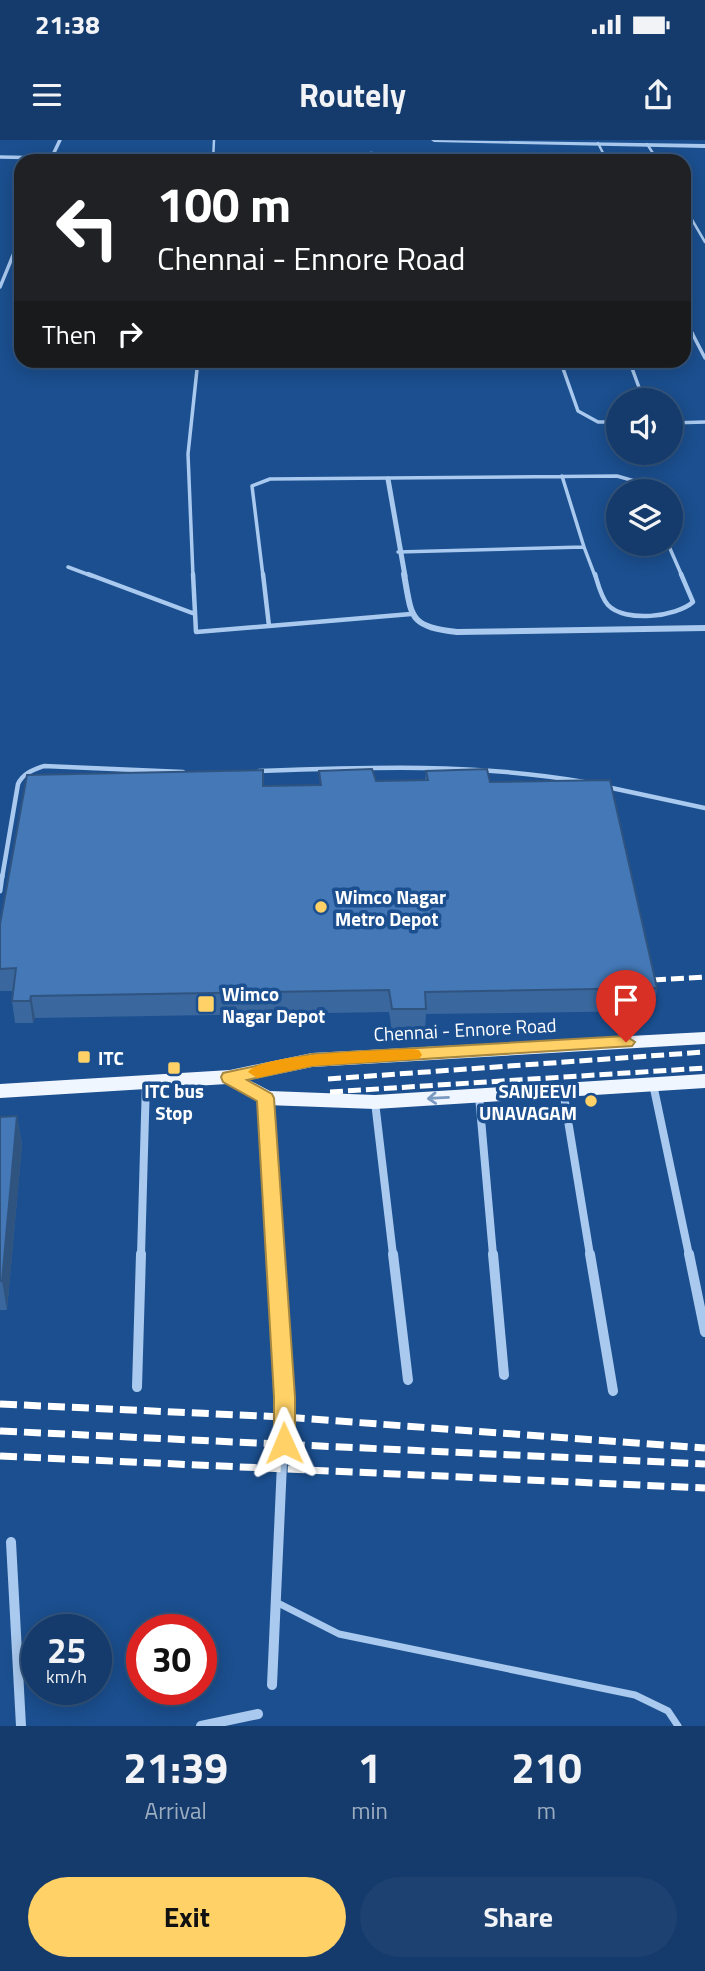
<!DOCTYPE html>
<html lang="en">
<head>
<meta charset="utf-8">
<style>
  :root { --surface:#143b6b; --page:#1d4271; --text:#f1f3f6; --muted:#9dadc1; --line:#33557e; --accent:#ffd166 }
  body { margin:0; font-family:"Titillium Web",sans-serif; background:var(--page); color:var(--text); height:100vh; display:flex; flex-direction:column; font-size:26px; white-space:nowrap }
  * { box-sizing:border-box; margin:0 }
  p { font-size:23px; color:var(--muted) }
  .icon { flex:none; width:38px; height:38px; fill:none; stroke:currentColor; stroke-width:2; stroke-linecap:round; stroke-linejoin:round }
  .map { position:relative; height:1586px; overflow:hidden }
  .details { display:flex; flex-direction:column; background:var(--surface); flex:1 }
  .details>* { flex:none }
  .hud { position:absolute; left:14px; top:14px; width:677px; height:214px; border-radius:21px; box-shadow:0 4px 18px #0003,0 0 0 2px var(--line); background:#202124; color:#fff; overflow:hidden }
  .buttons { position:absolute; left:606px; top:248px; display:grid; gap:14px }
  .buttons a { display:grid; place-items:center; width:77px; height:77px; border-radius:50%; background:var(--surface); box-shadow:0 4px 18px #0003,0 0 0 2px var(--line); font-size:35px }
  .speed { position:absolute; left:21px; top:1474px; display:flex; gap:14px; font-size:35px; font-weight:700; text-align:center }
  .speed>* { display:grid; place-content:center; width:91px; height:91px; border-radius:50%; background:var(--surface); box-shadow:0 4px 18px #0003,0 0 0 2px var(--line); line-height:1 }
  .speed small { font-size:18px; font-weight:400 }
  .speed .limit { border:10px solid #d22; background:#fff; color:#111 }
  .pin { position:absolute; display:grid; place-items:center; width:60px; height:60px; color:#fff; margin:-72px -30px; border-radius:50% 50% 50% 0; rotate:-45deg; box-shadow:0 0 7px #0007 }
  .pin .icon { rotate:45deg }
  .me { position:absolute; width:77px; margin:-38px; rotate:359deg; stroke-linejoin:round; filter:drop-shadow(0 0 5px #0008) }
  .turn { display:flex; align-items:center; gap:24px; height:147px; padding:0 28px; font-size:32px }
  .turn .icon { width:91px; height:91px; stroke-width:2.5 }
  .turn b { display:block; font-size:49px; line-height:60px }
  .then { display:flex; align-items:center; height:66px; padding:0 28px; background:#0003; gap:14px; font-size:26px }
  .eta { display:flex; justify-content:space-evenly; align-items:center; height:119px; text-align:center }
  .eta b { font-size:42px; font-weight:700; line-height:49px }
  .primary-button { display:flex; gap:14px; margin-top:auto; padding:14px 28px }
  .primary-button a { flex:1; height:80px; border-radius:42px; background:var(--accent); color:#111; font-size:28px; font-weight:700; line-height:80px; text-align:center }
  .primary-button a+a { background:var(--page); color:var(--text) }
  .status { display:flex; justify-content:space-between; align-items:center; height:49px; padding:0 35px; background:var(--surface); direction:ltr }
  .status svg { height:19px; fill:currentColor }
  header { display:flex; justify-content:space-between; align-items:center; height:91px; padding:0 28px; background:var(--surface); font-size:32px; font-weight:700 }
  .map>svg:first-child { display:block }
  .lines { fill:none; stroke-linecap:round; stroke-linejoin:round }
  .service-far4 { stroke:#a9c9ee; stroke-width:2.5 }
  .service-far3 { stroke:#a9c9ee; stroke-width:3.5 }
  .service-far2 { stroke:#a9c9ee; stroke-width:4.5 }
  .service-far1 { stroke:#a9c9ee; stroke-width:5 }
  .service { stroke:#a9c9ee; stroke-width:7 }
  .minor-far4 { stroke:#a9c9ee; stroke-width:3.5 }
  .minor-far3 { stroke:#a9c9ee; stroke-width:5 }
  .minor-far2 { stroke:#a9c9ee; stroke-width:6 }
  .minor-far1 { stroke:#a9c9ee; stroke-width:8 }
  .minor { stroke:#a9c9ee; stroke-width:10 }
  .tertiary { fill:#a9c9ee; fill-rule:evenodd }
  .primary { fill:#f0f6ff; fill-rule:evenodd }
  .rail-far1 { stroke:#fff; stroke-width:5; stroke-dasharray:13 5; stroke-linecap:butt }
  .rail { stroke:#fff; stroke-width:7; stroke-dasharray:17 7; stroke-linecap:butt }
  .wall { fill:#3a679d }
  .shaded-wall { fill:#305480 }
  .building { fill:#4478b7; stroke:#305480; stroke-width:2 }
  .oneway { stroke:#7b9ac1 }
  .route { fill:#ffd166; stroke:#a68842; stroke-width:2 }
  .slow { fill:#f59e0b }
  .poi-dot { fill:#ffd166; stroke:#1b4f8f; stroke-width:2.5 }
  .labels { text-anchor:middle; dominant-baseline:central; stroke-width:7; stroke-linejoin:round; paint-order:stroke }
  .poi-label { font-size:19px; font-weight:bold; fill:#fff; stroke:#1b4f8f; text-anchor:start }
  .street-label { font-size:19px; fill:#fff; stroke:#1b4f8f }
</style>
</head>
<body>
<div class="status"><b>21:38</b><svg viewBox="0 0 49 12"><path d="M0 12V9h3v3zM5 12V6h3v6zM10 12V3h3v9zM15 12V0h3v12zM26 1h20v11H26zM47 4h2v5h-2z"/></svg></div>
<header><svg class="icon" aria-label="menu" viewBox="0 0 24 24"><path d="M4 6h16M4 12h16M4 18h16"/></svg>Routely<svg class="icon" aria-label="share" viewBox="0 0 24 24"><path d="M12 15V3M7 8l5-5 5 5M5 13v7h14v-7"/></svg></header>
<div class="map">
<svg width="705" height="1586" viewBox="0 0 705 1586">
  <rect width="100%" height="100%" fill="#1b4f8f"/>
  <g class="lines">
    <path class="service-far4" d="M598,3L607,21
      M647,4L658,21
      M213,21L214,0
      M362,21L365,15L371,13L429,19
      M684,66L705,102
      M684,176L693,194"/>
    <path class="service-far3" d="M692,193L705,218
      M560,220L578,271L598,282H618
      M629,220L644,261
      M670,283L705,282
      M668,404L682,436
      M584,407L595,436
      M398,412L584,407L562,336
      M68,427L92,436
      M193,436L188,314L198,220
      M263,436L252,346L270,339L617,336L638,342L646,352"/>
    <path class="service-far2" d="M88,434L195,474
      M193,434L196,492L269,486
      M263,434L269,486L411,474
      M595,434C598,444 601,457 608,465C625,483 676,477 693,462L681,434
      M259,631C368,627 476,623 584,642
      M607,647L705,668
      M2,738L18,644C23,633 33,630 44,626L183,632"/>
    <path class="service-far1" d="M0,751L2,736"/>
    <path class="service" d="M276,1462L339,1494L635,1555L668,1571L678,1586"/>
    <path class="minor-far4" d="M0,17L51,18
      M50,21L60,0
      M0,147L21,96"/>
    <path class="minor-far3" d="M388,339L405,436"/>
    <path class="minor-far2" d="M404,434C412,479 409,486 457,492L705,488"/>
    <path class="minor-far1" d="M653,944L689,1115
      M563,950L590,1115
      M479,956L493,1115
      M266,958L276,1115
      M375,962L393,1115
      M141,1115L146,942"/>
    <path class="minor" d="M393,1114L408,1240
      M493,1114L504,1235
      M590,1114L613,1251
      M689,1114L705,1192
      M137,1247L141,1114
      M11,1402L21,1586
      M272,1545L285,1257L276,1114
      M201,1586L258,1574"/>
    <path class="tertiary" d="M431,0L705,4V8L434,2Z"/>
    <path class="primary" d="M705,892V904L312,927L249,940L270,951L375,955L705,934V948L375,969L266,965L227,944L0,958V944L230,930L312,913Z"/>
    <path class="rail-far1" d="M635,841L705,837
      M328,939L705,912
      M330,952L705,928"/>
    <path class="rail" d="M0,1264L283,1277L705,1308
      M0,1291L705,1324
      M0,1316L705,1348"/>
  </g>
  <path class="wall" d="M319,631L376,641L425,640L426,631L490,642L657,848L654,871L426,874L425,891L392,892L389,872L35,878L33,883H15L12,861L13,851H0V784L263,646L320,645Z
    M17,976L22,1005L7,1170H0V977Z"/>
  <path class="shaded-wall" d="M31,856L35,878L33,883L30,861Z
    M17,976L22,1005L7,1170L2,1141Z"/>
  <path class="building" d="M372,629L376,641L428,640L426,631L487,629L490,642L610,640L657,848L425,852L426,869H392L389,850L31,856L30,861H12L16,828L0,829V784L27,635L263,630V646L321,645L319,631Z
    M17,976L2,1141H0V977Z"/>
  <defs><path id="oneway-shaft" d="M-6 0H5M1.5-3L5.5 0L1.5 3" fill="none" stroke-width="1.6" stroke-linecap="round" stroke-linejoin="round" transform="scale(1.75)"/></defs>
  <use class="oneway" href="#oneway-shaft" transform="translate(438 958) rotate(177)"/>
  <path class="route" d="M626,896L635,902L632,906L312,926L247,940L272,954L274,958L295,1257V1303L292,1310L284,1312L277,1310L274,1303V1257L257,961L223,942L221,937L223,933L312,914Z"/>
  <path class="slow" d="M413,909L419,910L422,915L419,919L312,926L257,938L248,932C261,913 386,910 413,909Z"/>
  <g class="poi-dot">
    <circle cx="321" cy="767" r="7"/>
    <rect x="197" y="855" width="18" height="18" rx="3.5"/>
    <rect x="77" y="910" width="14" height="14" rx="3.5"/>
    <rect x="167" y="921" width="14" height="14" rx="3.5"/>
    <circle cx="591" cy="961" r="7"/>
  </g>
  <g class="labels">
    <g class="poi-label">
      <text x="335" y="756">Wimco Nagar<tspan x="335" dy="22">Metro Depot</tspan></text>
      <text x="222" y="853">Wimco<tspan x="222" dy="22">Nagar Depot</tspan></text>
      <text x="98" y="917">ITC</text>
      <text x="174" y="950" text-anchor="middle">ITC bus<tspan x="174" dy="22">Stop</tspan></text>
      <text x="577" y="950" text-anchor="end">SANJEEVI<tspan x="577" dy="22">UNAVAGAM</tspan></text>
    </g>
    <g class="street-label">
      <text transform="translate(465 889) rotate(-3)">Chennai - Ennore Road</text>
    </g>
  </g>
</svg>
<div class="buttons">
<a><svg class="icon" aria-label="sound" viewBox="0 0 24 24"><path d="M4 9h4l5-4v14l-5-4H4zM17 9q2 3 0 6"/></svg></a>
<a><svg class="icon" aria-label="layers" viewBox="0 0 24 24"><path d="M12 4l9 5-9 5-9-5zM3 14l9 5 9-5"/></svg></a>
</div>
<div class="speed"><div>25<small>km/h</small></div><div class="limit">30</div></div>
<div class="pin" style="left:626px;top:902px;background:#d93025"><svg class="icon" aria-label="arrive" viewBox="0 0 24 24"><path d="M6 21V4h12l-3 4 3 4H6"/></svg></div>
<svg class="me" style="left:284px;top:1303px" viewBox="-20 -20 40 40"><path d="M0-17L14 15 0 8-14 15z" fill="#ffd166" stroke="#fff" stroke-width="4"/></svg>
<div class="hud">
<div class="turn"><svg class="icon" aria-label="left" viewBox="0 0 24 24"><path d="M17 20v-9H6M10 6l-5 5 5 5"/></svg><div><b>100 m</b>Chennai - Ennore Road</div></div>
<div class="then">Then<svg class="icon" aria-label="right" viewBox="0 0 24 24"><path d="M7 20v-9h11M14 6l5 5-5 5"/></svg></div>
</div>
</div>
<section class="details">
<div class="eta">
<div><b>21:39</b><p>Arrival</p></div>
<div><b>1</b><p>min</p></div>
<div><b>210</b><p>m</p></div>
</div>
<div class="primary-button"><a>Exit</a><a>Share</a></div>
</section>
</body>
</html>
